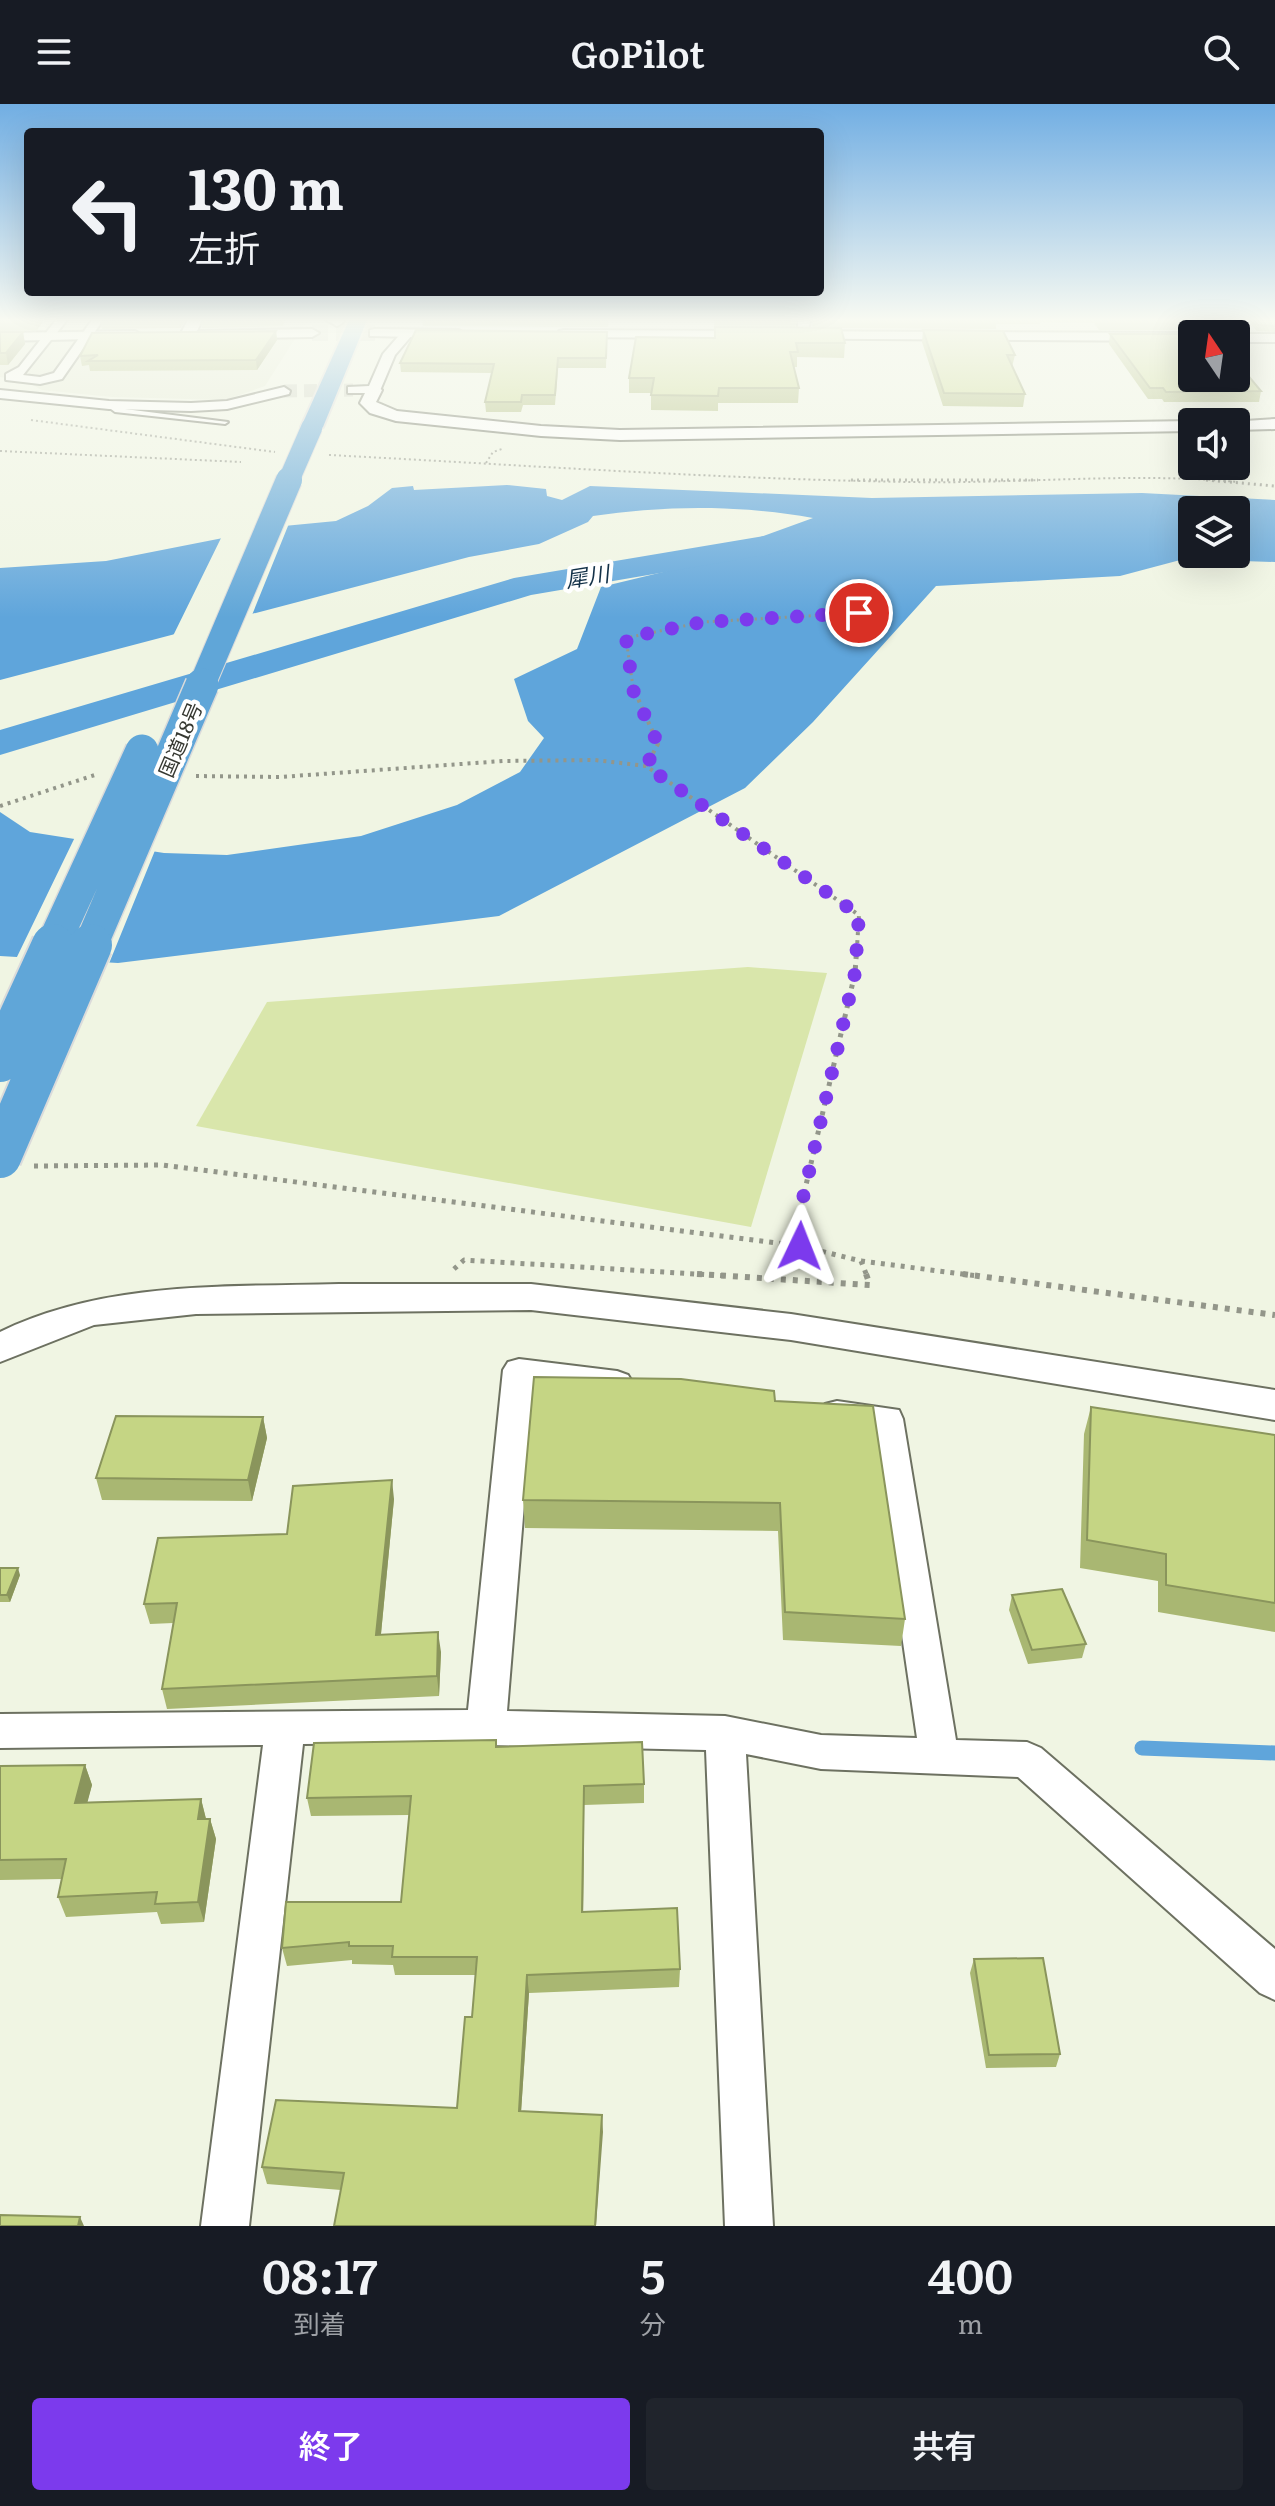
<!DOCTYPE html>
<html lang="ja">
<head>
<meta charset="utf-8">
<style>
  :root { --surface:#171b24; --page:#20242c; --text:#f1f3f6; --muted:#9ea1a6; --accent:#7c3aed }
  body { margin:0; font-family:Literata,"Noto Sans JP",serif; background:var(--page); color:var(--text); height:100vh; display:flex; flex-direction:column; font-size:30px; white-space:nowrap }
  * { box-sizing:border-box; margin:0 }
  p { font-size:26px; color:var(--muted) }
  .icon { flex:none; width:44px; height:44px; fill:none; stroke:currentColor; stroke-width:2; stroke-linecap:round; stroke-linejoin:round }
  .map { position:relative; height:2122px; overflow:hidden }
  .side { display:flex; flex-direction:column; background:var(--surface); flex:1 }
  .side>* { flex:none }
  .top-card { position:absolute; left:24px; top:24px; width:800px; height:168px; border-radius:8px; box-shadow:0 8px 32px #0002; background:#171b24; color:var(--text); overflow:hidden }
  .needle { width:52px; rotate:347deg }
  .tools { position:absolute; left:1178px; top:216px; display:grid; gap:16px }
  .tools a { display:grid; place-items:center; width:72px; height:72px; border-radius:8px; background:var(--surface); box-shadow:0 8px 32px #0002; font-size:40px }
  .pin { position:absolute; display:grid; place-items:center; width:68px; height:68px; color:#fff; margin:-34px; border:4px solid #fff; border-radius:50%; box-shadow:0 2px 8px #0007 }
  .me { position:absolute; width:88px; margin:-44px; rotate:2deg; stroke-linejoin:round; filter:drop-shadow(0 0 6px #0008) }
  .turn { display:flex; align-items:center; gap:28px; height:168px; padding:0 32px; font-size:36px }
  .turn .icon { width:104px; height:104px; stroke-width:2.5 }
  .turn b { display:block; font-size:56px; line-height:68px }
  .eta { display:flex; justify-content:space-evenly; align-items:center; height:136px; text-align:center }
  .eta b { font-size:48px; font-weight:600; line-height:56px }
  .primary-button { display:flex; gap:16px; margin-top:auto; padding:16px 32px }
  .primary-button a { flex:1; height:92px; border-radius:8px; background:var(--accent); color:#fff; font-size:32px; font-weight:600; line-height:92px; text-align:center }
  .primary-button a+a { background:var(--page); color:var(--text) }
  header { display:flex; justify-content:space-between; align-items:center; height:104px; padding:0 32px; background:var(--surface); font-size:36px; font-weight:600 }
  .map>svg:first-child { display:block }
  .built { fill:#e3e9d1 }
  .green { fill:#d9e6ab }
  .water { fill:#5fa5db; fill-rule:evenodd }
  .pier { fill:#f0f5e3 }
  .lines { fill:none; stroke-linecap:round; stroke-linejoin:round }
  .stream { stroke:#5fa5db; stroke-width:15 }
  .river { fill:#5fa5db; fill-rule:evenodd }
  .minor-tunnel { stroke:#cbcfbf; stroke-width:13; stroke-dasharray:13 7; stroke-linecap:butt }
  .tertiary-tunnel { stroke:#cbcfbf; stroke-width:16; stroke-dasharray:16 8; stroke-linecap:butt }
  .service-casing { stroke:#6d7161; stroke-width:4 }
  .minor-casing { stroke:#6d7161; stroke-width:4 }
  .tertiary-casing { stroke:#6d7161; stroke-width:4 }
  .trunk-casing { stroke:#dbdbda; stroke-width:4 }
  .path-far4 { stroke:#93968a; stroke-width:2; stroke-dasharray:2 3; stroke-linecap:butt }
  .path-far3 { stroke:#93968a; stroke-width:3; stroke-dasharray:2 4; stroke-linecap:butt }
  .path-far2 { stroke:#93968a; stroke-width:4; stroke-dasharray:3 5; stroke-linecap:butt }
  .path-far1 { stroke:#93968a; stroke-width:5; stroke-dasharray:4 6; stroke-linecap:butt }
  .path { stroke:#93968a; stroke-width:6; stroke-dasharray:5 7; stroke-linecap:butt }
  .service { fill:#fff; fill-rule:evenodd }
  .minor { fill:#fff; fill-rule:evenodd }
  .tertiary { fill:#fff; fill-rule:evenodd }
  .trunk { fill:#60a6d8; fill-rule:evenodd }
  .trunk-bridge-far3-casing { stroke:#dbdbda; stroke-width:23; stroke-linecap:butt }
  .trunk-bridge-far2-casing { stroke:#dbdbda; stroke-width:28; stroke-linecap:butt }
  .trunk-bridge-far1-casing { stroke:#dbdbda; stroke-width:36; stroke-linecap:butt }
  .trunk-bridge-casing { stroke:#dbdbda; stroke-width:46; stroke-linecap:butt }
  .trunk-bridge-far3 { stroke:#60a6d8; stroke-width:21 }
  .trunk-bridge-far2 { stroke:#60a6d8; stroke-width:26 }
  .trunk-bridge-far1 { stroke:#60a6d8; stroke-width:33 }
  .trunk-bridge { stroke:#60a6d8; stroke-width:42 }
  .wall { fill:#a9b772 }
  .shaded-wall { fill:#8a955c }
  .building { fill:#c5d584; stroke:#8a955c; stroke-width:2 }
  .route { stroke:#7c3aed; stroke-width:14; stroke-dasharray:0 25.2 }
  .labels { text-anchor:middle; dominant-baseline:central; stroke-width:8; stroke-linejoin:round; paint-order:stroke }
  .far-street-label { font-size:20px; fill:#363831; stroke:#fff }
  .far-water-label { font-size:22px; font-style:italic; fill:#133148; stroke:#fff }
</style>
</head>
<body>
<header><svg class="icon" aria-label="menu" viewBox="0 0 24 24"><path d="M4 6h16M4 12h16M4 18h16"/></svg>GoPilot<svg class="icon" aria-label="search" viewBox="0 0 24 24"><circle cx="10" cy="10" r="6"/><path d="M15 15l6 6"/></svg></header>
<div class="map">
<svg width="1275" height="2122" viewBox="0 0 1275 2122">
  <rect width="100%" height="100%" fill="#f0f5e3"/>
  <path class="built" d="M0,216H307L265,282L225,296L112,293L42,286L27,278L0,273Z"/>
  <path class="green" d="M748,863L827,869L751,1123L196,1022L267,898Z"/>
  <path class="water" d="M507,381L546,385L547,392L562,396L590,382L872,394L1142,389L1275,396V458L1184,455L1120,472L936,482L813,618L745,684L499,812L118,859L0,852V708L30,728L164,749L227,751L361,732L457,701L520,668L544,634L528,617L514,575L577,545L601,483L721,454L730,444L813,414C741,401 666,401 593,412L588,418L539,440L469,453L0,576V464L106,457L284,422L336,417L368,402L392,384L413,382L414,386ZM1192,406H1236V450H1192Z"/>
  <path class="pier" d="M290,417L250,516L171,536L223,430Z
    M76,731L156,744L108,862L15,857Z"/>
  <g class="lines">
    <path class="stream" d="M1142,1644L1275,1649"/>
    <path class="river" d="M806,425L818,428L822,435L818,442L531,491L0,651V626L514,474Z"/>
    <path class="minor-tunnel" d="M284,287L353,286"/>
    <path class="tertiary-tunnel" d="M312,229H375"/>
    <defs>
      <path id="service" d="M110,300L117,304L228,318L225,320L115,308L107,302Z"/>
      <path id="minor" d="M56,216H67L23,271L40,273L54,269L92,216H103L62,275L40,280L6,276V270L19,263Z
        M798,216H810L808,232L798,229Z
        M403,227L413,230L395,251L379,289H348V283L369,282L383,250Z
        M284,283L290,287L289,290L227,305L191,307L109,305L0,294V286L109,297L191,299L227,297Z
        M519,1255L617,1267L628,1271L633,1279L628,1287L617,1291L534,1279L507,1607L725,1612L821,1631L917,1634L872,1325L825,1318L821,1309L825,1300L837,1297L899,1306L903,1315L956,1636L1027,1638L1041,1644L1275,1845V1896L1260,1889L1018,1673L821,1665L746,1650L773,2122H725L706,1646L402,1639L303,1640L249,2122H201L263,1641L0,1644V1610L468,1606L503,1266L508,1258Z"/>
      <path id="tertiary" d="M188,216H202L197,227L312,225L319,229L312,233L187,235L180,231Z
        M326,216H343L344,218L337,222Z
        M375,225L459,226L466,230L459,234L370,232V226Z
        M564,226L1192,229L1197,230H1192V237L559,233V227Z
        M135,227L142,231L140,234L0,237V229Z
        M1235,230H1275V238H1236Z
        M374,281L382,286L376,298L397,307L541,322L620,326L1192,317L1196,318H1192V327L620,336L541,332L396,317L370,309L360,299L368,283Z
        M1275,315V325L1236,326V318H1230Z
        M339,1180H531L791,1210L1275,1286V1316L791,1236L531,1206L196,1210L94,1221L0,1258V1228C104,1177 226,1183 339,1180Z"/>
      <path id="trunk" d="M349,216H367L323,323L312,329L304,328L301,323Z"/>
    </defs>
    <use href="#service" class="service-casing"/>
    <use href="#minor" class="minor-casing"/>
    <use href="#tertiary" class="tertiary-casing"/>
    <use href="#trunk" class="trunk-casing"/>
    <path class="path-far4" d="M31,316L275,348
      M0,347L241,358
      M329,351C523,361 717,375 911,378C1020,380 1130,368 1238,378
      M486,359L493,348L502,345"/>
    <path class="path-far3" d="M851,376H1038
      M1206,376L1275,382
      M633,583L626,534L703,518L859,509"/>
    <path class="path-far2" d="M632,581L658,640L646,662
      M196,672L280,673L503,657L595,656L646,662L859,811L857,843
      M0,702L98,670"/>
    <path class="path-far1" d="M857,841L855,869L800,1107V1142L861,1157L867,1172
      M34,1062L162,1061L800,1142
      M861,1157L978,1172
      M454,1165L464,1156L729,1172"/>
    <path class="path" d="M697,1170L870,1181L866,1170
      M963,1170L1275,1211"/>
    <use href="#service" class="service"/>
    <use href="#minor" class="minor"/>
    <use href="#tertiary" class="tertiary"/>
    <use href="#trunk" class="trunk"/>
    <defs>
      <path id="trunk-bridge-far3" d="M288,378L312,323"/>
      <path id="trunk-bridge-far2" d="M201,583L289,376"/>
      <path id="trunk-bridge-far1" d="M52,843L142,647
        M90,843L202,581"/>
      <path id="trunk-bridge" d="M0,957L53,841
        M0,1053L91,841"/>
    </defs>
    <use href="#trunk-bridge-far3" class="trunk-bridge-far3-casing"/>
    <use href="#trunk-bridge-far2" class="trunk-bridge-far2-casing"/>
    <use href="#trunk-bridge-far1" class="trunk-bridge-far1-casing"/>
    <use href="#trunk-bridge" class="trunk-bridge-casing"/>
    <use href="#trunk-bridge-far3" class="trunk-bridge-far3"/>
    <use href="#trunk-bridge-far2" class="trunk-bridge-far2"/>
    <use href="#trunk-bridge-far1" class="trunk-bridge-far1"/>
    <use href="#trunk-bridge" class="trunk-bridge"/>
  </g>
  <path class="wall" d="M0,216H44L37,226L0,227Z
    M100,216H186L180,224L102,225Z
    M201,216H285L283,222L202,224Z
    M422,216H609L608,223L423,222Z
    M714,216H797L795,224H812V216H1202L1213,230L1196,228L1193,226H1099L1094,219L1041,218L1040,220H996V225L841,224L845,239L844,254L797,253V263H794L799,284L798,299H718V307L651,306V289H629V274L714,234Z
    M1247,216H1275V228L1257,227Z
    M923,226L1015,251L1012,263L1025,290L1023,303L943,302L922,238Z
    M276,227L277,236L257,266L90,267L89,261L82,262L80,252Z
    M0,228H23L25,240L8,261H0Z
    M607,228L606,264H558L555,301H523L521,308H486L485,298L492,269L401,268L400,259Z
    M1110,230L1261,287L1259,298H1164L1162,295H1148L1109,240Z
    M775,1297L905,1515L901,1542L783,1536L778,1427L525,1424L523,1396Z
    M1091,1303L1275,1331V1528L1158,1508V1477L1080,1464L1084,1330Z
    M263,1313L267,1334L252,1397L102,1396L96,1374Z
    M394,1395L381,1530L441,1548L439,1592L167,1605L162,1585L173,1519L150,1520L144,1500L287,1430Z
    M0,1464L20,1471L10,1498H0Z
    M1012,1491L1086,1540L1082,1554L1028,1560L1009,1506Z
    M497,1643L644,1680V1699L584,1701L583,1808L680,1865L679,1883L529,1889L521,2007L603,2028L341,2086L267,2080L262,2063L457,2004L472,1913L476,1871H395L393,1861L352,1860V1856L287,1862L282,1844L401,1798L409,1711L311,1712L307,1694Z
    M85,1661L92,1681L87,1698L201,1695L206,1715H210L216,1735L204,1818L161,1820L157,1808L66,1813L58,1793L62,1775L0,1776V1662Z
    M974,1855L1060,1950L1056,1963L986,1964L970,1869Z"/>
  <path class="shaded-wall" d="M35,216H44L37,226Z
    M179,216H186L180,224Z
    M276,227L277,236L257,266L256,256Z
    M23,228L25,240L8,261L6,249Z
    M263,1313L267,1334L252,1397L248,1376Z
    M392,1376L394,1395L379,1550L376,1531Z
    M18,1464L20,1471L10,1498L7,1491Z
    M438,1528L441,1548L439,1592L437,1572Z
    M85,1661L92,1681L82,1719L75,1699Z
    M584,1682V1701L583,1826L582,1808Z
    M201,1695L206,1715H198Z
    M210,1715L216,1735L204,1818L198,1798Z
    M527,1871L529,1889L520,2024L519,2007Z
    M602,2011L603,2028L596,2122H595Z
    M80,2113L84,2122H78Z"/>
  <path class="building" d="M1195,216H1202L1213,230H1194L1202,220Z
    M1254,216H1275V222L1258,221Z
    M715,223L841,224L845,239H796L798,248H790L799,284H719L718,292L651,291L654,274H629L636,233L715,234Z
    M416,226L607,228L606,254H558L555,291H522L521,298H485L494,260L400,259Z
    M923,226L1003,227L1015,251H1007L1025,290L944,289Z
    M276,227L256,256L88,257L98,251L80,252L92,229Z
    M0,228H23L6,249H0Z
    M1110,230H1194H1192V274H1236V257L1261,287L1166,288L1163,284H1150Z
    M534,1273L681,1275L774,1287L775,1297L873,1302L905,1515L785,1508L780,1399L523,1396Z
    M1091,1303L1275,1331V1499L1166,1481V1450L1087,1436Z
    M116,1312L263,1313L248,1376L96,1374Z
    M392,1376L376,1531L438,1528L437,1572L162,1585L177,1499L144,1500L158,1434L287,1430L293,1382Z
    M0,1464H18L7,1491H0Z
    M1062,1485L1086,1540L1032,1546L1012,1491Z
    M496,1636V1643L642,1638L644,1680L584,1682L582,1808L677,1804L680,1865L527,1871L519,2007L602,2011L595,2122H334L344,2069L262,2063L276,1996L457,2004L465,1913H472L477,1853H392L393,1842H349V1838L282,1844L286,1798H401L411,1692L307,1694L314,1639Z
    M85,1661L75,1699L201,1695L198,1715H210L198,1798L155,1800L157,1788L58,1793L66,1755L0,1756V1662Z
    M1043,1854L1060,1950L989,1951L974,1855Z
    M0,2111L80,2113L78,2122H0Z"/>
  <linearGradient id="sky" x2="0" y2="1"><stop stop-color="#71aee3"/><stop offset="0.42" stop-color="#f8faf2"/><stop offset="1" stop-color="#f8faf2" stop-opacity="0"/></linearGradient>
  <rect width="1275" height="514" fill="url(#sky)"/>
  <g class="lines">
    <path class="route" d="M800,1142V1107L855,869L859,811L646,662L658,640L633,586L626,534L703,518L859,509"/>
  </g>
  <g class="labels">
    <g class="far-street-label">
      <text transform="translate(179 635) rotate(-67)">国道18号</text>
    </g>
    <g class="far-water-label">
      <text transform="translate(587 471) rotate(-9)">犀川</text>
    </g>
  </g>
</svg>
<div class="tools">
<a><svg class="needle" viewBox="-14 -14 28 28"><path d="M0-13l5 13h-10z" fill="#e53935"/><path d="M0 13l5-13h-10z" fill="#9ea1a6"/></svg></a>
<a><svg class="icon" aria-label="sound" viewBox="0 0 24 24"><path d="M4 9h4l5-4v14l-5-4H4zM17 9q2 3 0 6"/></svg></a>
<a><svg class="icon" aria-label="layers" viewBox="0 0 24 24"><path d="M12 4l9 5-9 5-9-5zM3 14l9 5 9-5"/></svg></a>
</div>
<div class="pin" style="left:859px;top:509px;background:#d93025"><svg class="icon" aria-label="arrive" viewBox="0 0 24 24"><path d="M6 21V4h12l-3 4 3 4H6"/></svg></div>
<svg class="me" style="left:800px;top:1142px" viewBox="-20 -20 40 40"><path d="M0-17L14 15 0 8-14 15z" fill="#7c3aed" stroke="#fff" stroke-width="4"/></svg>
<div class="top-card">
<div class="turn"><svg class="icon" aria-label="left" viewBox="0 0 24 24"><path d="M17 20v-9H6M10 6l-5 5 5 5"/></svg><div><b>130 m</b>左折</div></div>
</div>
</div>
<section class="side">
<div class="eta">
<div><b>08:17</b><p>到着</p></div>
<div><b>5</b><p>分</p></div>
<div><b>400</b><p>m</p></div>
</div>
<div class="primary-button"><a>終了</a><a>共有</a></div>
</section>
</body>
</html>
